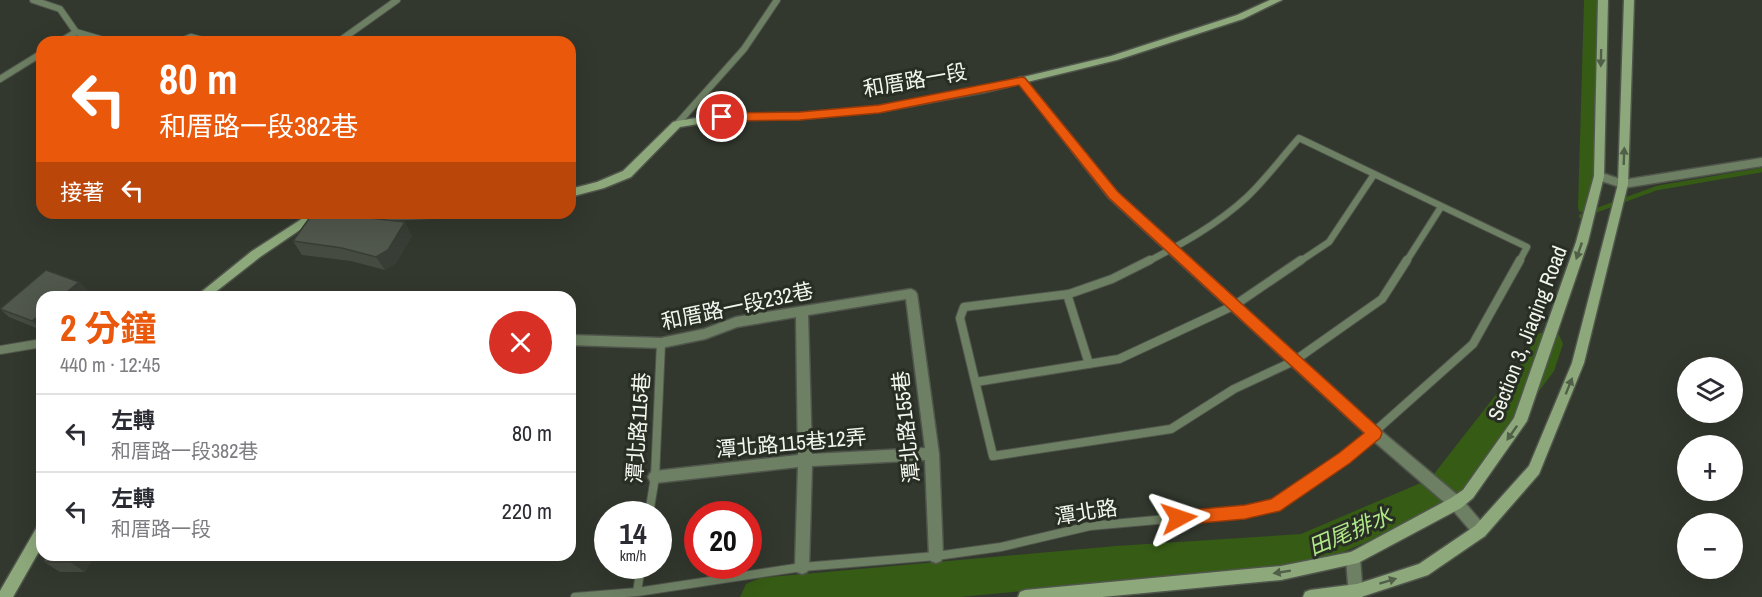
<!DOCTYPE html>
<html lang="zh-TW">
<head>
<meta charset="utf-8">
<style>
  :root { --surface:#fff; --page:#f2f2f3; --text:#2b2b33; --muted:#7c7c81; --line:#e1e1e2; --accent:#ea580c }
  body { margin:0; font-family:"Archivo Narrow","Noto Sans TC",sans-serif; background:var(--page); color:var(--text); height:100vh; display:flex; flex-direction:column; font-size:22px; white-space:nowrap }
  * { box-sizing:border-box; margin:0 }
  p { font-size:20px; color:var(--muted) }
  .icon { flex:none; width:33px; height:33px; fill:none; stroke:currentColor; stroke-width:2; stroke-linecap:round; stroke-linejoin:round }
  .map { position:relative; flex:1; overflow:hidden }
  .side { position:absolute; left:36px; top:291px; width:540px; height:270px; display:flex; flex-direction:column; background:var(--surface); border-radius:18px; box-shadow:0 6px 24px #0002 }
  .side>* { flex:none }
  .guide { position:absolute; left:36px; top:36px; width:540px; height:183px; border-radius:18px; box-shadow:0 6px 24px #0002; background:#ea580c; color:#fff; overflow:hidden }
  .tools { position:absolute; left:1677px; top:357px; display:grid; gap:12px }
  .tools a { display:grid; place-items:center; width:66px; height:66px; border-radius:50%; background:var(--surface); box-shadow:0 6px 24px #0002; font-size:30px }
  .speed { position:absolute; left:594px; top:501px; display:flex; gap:12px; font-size:30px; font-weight:700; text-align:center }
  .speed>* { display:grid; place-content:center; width:78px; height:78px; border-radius:50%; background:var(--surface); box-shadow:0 6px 24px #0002; line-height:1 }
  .speed small { font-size:15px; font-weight:400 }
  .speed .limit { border:9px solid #d22; background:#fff; color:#111 }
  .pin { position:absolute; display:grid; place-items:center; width:51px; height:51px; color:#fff; margin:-26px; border:3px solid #fff; border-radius:50%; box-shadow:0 2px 6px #0007 }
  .me { position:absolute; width:66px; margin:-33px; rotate:85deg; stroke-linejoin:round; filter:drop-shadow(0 0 4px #0008) }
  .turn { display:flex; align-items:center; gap:21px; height:126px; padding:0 24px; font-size:27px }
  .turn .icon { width:78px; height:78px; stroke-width:2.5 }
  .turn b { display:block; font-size:42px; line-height:51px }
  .then { display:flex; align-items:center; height:57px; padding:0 24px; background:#0003; gap:12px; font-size:22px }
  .round { display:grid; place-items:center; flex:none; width:63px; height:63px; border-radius:32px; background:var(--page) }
  .summary { display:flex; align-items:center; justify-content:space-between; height:102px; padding:0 24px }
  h1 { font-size:36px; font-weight:700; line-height:45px; color:var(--accent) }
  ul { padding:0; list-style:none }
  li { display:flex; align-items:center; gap:18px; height:78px; padding:0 24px; border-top:2px solid var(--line) }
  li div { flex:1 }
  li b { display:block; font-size:22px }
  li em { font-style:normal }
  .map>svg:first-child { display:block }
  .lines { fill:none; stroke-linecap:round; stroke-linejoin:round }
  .stream { stroke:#365b15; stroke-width:4.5 }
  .canal { fill:#365b15; fill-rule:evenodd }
  .river { fill:#365b15; fill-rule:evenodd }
  .lane-far1-casing { stroke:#51564d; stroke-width:8 }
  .lane-casing { stroke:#51564d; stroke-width:10 }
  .street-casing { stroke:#51564d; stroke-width:3 }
  .secondary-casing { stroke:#51564d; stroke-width:3 }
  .lane-far1 { stroke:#6e8063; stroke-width:6 }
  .lane { stroke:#6e8063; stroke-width:8 }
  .street { fill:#6e8063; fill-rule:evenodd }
  .secondary { fill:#8da97b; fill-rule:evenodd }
  .wall { fill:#454b41 }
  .shaded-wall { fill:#383d35 }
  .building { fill:#50574c; stroke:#383d35; stroke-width:1.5 }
  .oneway { fill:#505f47 }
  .route { fill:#ea580c; stroke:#983908; stroke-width:1.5 }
  .labels { text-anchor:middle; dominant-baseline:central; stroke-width:6; stroke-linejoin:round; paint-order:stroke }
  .street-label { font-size:21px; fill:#f2f6ef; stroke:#282e24 }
  .water-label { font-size:22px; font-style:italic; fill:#b0e889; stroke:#282e24 }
</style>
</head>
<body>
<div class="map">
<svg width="1762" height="597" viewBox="0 0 1762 597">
  <rect width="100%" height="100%" fill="#32382e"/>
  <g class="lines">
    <path class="stream" d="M1581,216L1657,188L1762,170"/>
    <path class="canal" d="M1584,0H1598L1594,208L1592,212H1580L1578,208Z"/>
    <path class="river" d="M1547,331L1559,335L1563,344L1554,371L1456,503L1302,570L1116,582L960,597H740L746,584L760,578L1116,546L1301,534L1430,479L1527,355L1535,335Z"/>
    <defs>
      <path id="lane-far1" d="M33,0L60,9L76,32L110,42
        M60,42L76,32
        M179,42L191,37L210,42
        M338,42L397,0
        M0,79L42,53
        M677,124L744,49L777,0
        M1147,262C1182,244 1218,224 1247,197C1266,179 1282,157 1299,138L1527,247L1519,262
        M1299,262L1329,242L1373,176
        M1406,262L1441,207"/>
      <path id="lane" d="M1150,260L1112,279L1069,294L964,307L960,318L993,456L1171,429L1234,389L1294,361L1382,299L1407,260
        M1067,294L1089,364
        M0,350L42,343
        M976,382L1119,359L1235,305L1301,260
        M649,514L655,477L661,343
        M637,592L641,566
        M575,597L637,592L802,567L936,556L1001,547L1090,526L1245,512L1275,506L1345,458L1473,344L1520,260"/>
      <path id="street" d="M1021,77L1024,78L1117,192L1379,429L1461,498L1485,526L1487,531L1485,536L1480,538L1475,536L1451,508L1369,437L1109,198L1018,82V78Z
        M1762,158V166L1623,188L1595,179L1594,176L1599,172L1623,180Z
        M911,289L915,291L917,294L939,454L943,556L941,561L936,563L931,561L929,556L925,460L812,466L809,567L807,572L802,574L797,572L795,567L798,467L655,483L650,481L648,477L650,473L655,471L798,455L796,317L737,327L705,339L661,348L570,345V335L661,338L704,329L736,317ZM906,299L925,448L812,454L808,315Z
        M1353,551L1358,553L1360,558L1363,597H1349L1346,558L1348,553Z"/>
      <path id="secondary" d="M1270,0H1282L1243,19L1117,60L986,92L879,112L800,119L722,120L680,127L631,177L604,188L570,197V189L597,182L623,171L673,122L677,121L722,114L800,113L879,106L986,86L1111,56L1237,15Z
        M1598,0H1608L1604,176L1588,242L1527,421L1473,498L1461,508L1358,563L1281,580L1102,597H1018L1020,592L1025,590L1281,566L1351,552L1451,498L1463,490L1514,418L1576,242L1594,176Z
        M1624,0H1634L1628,184L1584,363L1539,474L1485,536L1428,575L1361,597H1303L1305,592L1310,590L1357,584L1419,564L1475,526L1529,466L1572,363L1618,184Z
        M311,213H323L329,217L323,221H313L260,257L209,297H195L252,251Z
        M341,213H453L447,217L341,221L335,217Z
        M42,525V546L13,597H0V591L37,527Z"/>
    </defs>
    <use href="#lane-far1" class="lane-far1-casing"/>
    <use href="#lane" class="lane-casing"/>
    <use href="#street" class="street-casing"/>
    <use href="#secondary" class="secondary-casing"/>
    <use href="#lane-far1" class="lane-far1"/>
    <use href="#lane" class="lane"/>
    <use href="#street" class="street"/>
    <use href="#secondary" class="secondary"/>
  </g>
  <path class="wall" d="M412,236L396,263L385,270L351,261L302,255L293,241Z
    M79,282L87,290L79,297H42L41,330L9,317L0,309Z
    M95,555L85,572H60L44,562Z"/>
  <path class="shaded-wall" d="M405,222L412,236L396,263L385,270L376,257Z
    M79,282L87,290L79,297H61Z
    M42,313V329L41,330L32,321Z
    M74,555H95L85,572L70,562Z"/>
  <path class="building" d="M313,213H326L405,222L388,250L376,257L342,248L293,241Z
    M46,270L79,282L61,297H42V313L32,321L0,309Z
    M45,555H74L70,562H44Z"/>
  <defs><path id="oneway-solid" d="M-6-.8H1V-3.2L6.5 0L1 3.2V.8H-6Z" transform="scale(1.5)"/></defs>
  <g class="oneway">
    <use href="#oneway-solid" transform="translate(1601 58) rotate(91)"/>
    <use href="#oneway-solid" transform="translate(1624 156) rotate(-88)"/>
    <use href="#oneway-solid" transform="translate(1579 251) rotate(109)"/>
    <use href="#oneway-solid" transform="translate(1569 386) rotate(-68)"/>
    <use href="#oneway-solid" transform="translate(1512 433) rotate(125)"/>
    <use href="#oneway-solid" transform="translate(1282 572) rotate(171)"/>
    <use href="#oneway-solid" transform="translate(1388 581) rotate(-17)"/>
  </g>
  <path class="route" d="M1022,77L1025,78L1118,192L1380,429L1382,433L1380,438L1350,463L1280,511L1245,519L1179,525L1173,523L1171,518L1173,513L1179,511L1245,505L1271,499L1339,453L1364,433L1109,198L1019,85L879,113L800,120L722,121L716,117L722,113L800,112L879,105Z"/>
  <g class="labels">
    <g class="street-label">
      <text transform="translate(915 80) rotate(-10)">和厝路一段</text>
      <text transform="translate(737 306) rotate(-12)">和厝路一段232巷</text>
      <text transform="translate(1527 333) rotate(-69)">Section 3, Jiaqing Road</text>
      <text transform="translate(906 427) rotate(-96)">潭北路155巷</text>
      <text transform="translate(638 428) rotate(-86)">潭北路115巷</text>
      <text transform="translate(791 443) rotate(-5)">潭北路115巷12弄</text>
      <text transform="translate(1086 512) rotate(-9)">潭北路</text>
    </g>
    <g class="water-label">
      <text transform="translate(1350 531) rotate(-23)">田尾排水</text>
    </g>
  </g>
</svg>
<div class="tools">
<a><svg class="icon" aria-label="layers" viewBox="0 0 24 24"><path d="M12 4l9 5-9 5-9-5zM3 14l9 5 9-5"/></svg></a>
<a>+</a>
<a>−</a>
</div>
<div class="speed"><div>14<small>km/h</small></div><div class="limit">20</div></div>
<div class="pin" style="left:722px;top:117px;background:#d93025"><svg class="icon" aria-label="arrive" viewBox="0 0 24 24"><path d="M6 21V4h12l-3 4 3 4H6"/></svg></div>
<svg class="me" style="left:1179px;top:518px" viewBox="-20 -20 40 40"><path d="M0-17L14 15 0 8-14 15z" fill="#ea580c" stroke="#fff" stroke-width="4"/></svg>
<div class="guide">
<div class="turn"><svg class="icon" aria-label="left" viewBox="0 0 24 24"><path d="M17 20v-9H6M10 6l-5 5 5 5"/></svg><div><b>80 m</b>和厝路一段382巷</div></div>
<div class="then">接著<svg class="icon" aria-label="left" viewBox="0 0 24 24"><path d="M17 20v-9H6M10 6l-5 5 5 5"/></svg></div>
</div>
<section class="side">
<div class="summary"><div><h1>2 分鐘</h1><p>440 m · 12:45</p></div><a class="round" style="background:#d93025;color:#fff"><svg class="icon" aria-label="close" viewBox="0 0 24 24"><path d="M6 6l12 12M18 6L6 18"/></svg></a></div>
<ul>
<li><svg class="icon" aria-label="left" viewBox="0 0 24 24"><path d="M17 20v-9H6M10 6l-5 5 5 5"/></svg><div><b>左轉</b><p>和厝路一段382巷</p></div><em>80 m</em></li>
<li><svg class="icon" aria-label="left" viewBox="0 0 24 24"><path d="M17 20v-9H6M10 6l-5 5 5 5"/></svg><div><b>左轉</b><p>和厝路一段</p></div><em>220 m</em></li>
</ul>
</section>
</div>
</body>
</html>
